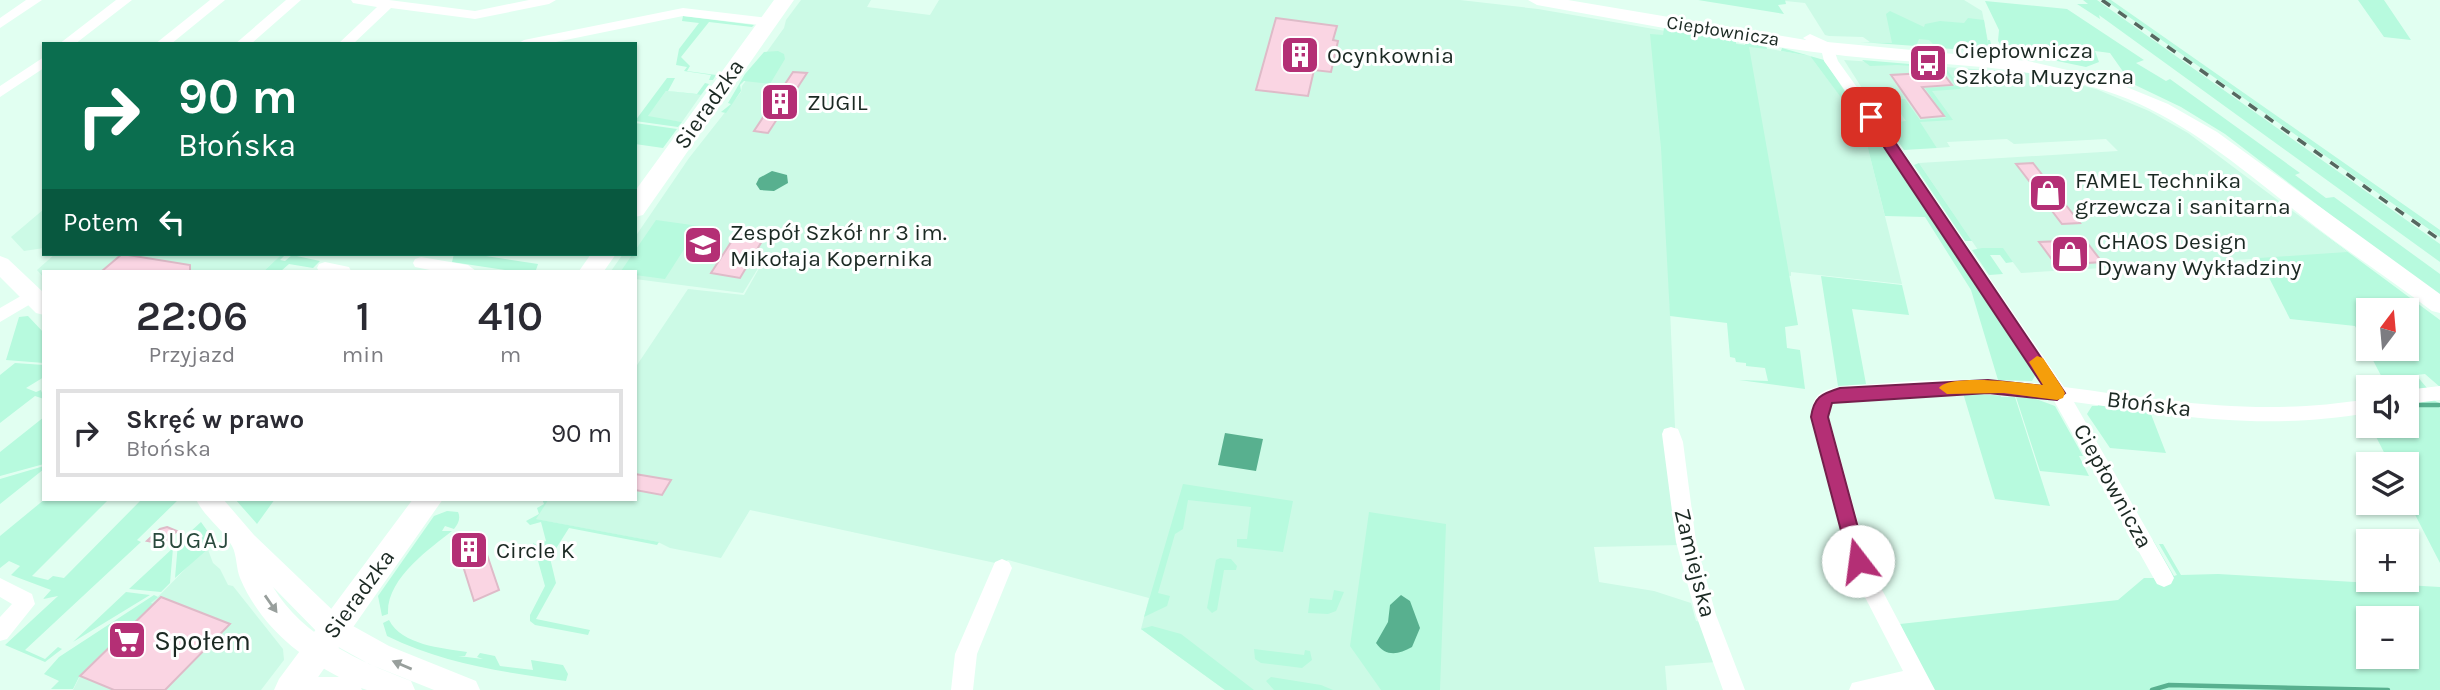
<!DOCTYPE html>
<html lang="pl">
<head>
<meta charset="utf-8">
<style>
  :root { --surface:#fff; --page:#f2f2f3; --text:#2b2b33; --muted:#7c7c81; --line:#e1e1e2 }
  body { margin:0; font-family:Karla,sans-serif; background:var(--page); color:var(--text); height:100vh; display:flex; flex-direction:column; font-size:26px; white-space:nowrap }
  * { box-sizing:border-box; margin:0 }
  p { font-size:23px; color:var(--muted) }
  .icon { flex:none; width:38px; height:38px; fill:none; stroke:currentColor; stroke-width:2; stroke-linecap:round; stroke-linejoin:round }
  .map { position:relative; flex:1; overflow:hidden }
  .side { position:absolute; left:42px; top:270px; width:595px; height:231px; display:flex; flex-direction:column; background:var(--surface); border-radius:0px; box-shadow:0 2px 5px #0004 }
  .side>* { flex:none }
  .top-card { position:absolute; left:42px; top:42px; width:595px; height:214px; border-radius:0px; box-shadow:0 2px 5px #0004; background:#0b6e4f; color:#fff; overflow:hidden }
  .needle { width:46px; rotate:16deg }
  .fabs { position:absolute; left:2356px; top:298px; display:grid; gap:14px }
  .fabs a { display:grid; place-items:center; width:63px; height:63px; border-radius:0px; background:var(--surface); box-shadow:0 2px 5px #0004; font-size:35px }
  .pin { position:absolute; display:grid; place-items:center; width:60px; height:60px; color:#fff; margin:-30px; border-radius:14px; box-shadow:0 4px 10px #0006 }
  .me { position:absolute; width:77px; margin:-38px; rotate:345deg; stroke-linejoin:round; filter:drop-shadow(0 0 5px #0008) }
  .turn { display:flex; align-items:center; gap:24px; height:147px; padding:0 21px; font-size:32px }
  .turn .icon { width:91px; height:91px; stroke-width:2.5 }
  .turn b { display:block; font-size:49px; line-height:60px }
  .then { display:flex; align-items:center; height:66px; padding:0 21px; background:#0003; gap:14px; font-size:26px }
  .eta { display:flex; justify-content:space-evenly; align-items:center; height:119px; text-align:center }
  .eta b { font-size:42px; font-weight:600; line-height:49px }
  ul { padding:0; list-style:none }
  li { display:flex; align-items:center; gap:21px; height:88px; margin:0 14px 10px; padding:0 7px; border:4px solid var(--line); border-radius:0px }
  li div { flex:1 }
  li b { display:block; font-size:26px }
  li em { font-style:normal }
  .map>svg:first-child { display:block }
  .built { fill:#ccfae6 }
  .green { fill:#b7fade; fill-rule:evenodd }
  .water { fill:#58b08f }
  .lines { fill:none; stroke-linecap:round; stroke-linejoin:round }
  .stream { stroke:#58b08f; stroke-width:4.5 }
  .building { fill:#fad5e3; stroke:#debbc8; stroke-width:2 }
  .street { fill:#fff; fill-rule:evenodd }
  .secondary { fill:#fff; fill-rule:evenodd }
  .primary { fill:#fff; fill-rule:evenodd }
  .rail { stroke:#566860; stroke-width:3.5; stroke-dasharray:10 10; stroke-linecap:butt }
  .oneway { fill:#989f9c }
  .route { fill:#b42f75; stroke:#751f4c; stroke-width:2 }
  .slow { fill:#f59e0b }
  .labels { text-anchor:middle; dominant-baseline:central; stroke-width:6; stroke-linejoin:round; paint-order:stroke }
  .far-street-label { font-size:19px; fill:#1b2923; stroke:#fff }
  .poi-label { font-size:23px; fill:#1b2923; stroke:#fff; text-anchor:start }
  .street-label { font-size:23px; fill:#1b2923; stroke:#fff }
  .neighbourhood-label { font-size:24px; letter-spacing:2px; fill:#29493c; stroke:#fff }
  .near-poi-label { font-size:28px; fill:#1b2923; stroke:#fff; text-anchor:start }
</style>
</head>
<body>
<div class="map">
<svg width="2440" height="690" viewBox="0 0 2440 690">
  <rect width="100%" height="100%" fill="#e1fff1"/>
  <path class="built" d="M801,0H871L867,7L930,15L939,0H1460L1538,9L1810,56L1862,125L1902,284L1791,272V276L1668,262L1680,545L1594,547L1599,582L1654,591L1691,603L1696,621L1702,622L1716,662L1665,666L1667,690H1225L1141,629L1149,598L1008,560L1000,564L750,510L721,558L670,548L658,542L535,519L549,499H635V368L688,289L744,295L771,247L743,293L635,279V271H611L623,254H635V237L689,158L741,92L742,86L784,28L786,20Z
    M1776,0H1964L1982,11L1989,46L1979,45L1976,48L1870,42L1863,37L1829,36L1825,35L1805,3Z
    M1844,60L2031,73L2096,89L2149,111L2188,133L2348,253L2021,273L2003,249L1978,250L1919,163L2118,151L2106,139L2014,144L2007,139L1947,142L1950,147L1937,148L1919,122L1885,124Z
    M666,91L701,95L682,122L647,117Z
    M44,209V248L24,251L11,237Z
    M55,254H282L264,271H44V278L37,270Z
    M207,547L213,563L220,569L228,585L233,586L283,649L284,660L261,690H73L80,676Z"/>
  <path class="green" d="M1698,0H1785L1786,4L1778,5L1784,14Z
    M2083,0H2097L2440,244V262L2099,15L2100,19L2077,4H2088Z
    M2105,0H2111L2440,230V237Z
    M2358,0H2384L2411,40L2384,37Z
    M1985,1L2067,9L2144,60L2136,63L2166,81L2170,79L2300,173L2295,175L2326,198L2334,197L2440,274V299L2225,134L2181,107L2131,83L2110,53L2095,51L2099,62L2086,67L2004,50L1998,41L1999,30Z
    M1890,11L1924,27L1925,24L1940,21L1964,23L1968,18L1984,20L1988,45V40H1990L1992,48L1986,51L1937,48L1929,40L1919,39L1917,44L1920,45L1916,46L1860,42L1892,43L1886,14Z
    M683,16L754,25L752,27L709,22L681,57L690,66L687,71L716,75L713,80H709L711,75L684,71L687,67L676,65L679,49L699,23L682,21Z
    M1664,28L1736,40V44L1745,45L1746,42L1766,45L1767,49L1749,47L1798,325L1785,327L1787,348L1800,350L1805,389L1739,380L1768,381L1765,368L1746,366V363L1736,362L1735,358L1730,357L1727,323L1670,316L1661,148L1650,34L1663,35Z
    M1782,48L1824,60L1856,108L1851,111L1810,56L1781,51Z
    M778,51L784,54L785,59L770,84L744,81L740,85L741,91L726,113L721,112L731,104L728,103L745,74L764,52Z
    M1862,60L1945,67L1961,89L1932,91L1953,120L1920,122L1937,148L1904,150L1866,95L1871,98L1888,123L1906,121L1885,91L1891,90L1901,99H1905L1920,120L1946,118L1925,88L1956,86L1943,68L1897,65L1870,66Z
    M667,78H675L668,91L697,94L705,83L709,84L701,95L666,91L648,116L682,122L678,127L635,121Z
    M1859,120L1869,123L1900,167L2033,368L2036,374L2032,381L1998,380L1971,290L1925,217L1885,216L1862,125Z
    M635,123L677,129L663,148L635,144Z
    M1919,163L1972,241H1965L1914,165Z
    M2256,184L2440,320V387L2425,374L2416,375L2427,388L2406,391V387H2387L2355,326L2290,319L2259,258L2347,252ZM2368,310H2406V348H2368Z
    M656,220L699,226L665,279L635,275V271H621Z
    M1982,248H2003L2013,262L2006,263L2000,255H1990L2003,274L1989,275L1972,250Z
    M282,254H286L280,260L285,261L292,255L320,261L313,268L289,264L281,271H264Z
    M454,254H473L538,264L536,270L539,271H512L452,262Z
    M1821,276L1902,285L1909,315L1852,309L1866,384L1838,386Z
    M28,316L44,333V363L6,360L19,317Z
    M15,363L44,365V377L26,388L36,392L41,390L44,399L35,396L0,423V375Z
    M1999,392L2001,397H2015L2050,506L1995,499L1963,393Z
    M2023,394L2055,406L2083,456H2079L2089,476L2040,471L2016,397L2024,398Z
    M2434,400L2440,404V563L2406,497V464H2390L2370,425H2406V403Z
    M2097,403L2149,409L2166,453L2110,448L2087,414L2092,406H2098Z
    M44,417V464L0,476V452Z
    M44,466V469L0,504V479Z
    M1183,484L1293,501L1283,552L1237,547V539H1247L1251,507L1188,500L1183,529L1175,534L1158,593L1170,596L1167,606L1144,617Z
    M45,499H109L32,576L48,580L53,576L64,578L142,499H179L137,540L141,542L25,650L45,659L58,647L62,649L45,662L5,645L58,596L43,599L51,590L11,575L20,566L9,561L0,568V536Z
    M235,499H275L257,524Z
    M542,499H549L536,519L659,542L657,545L569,528L550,558L556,583L536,619L590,630L588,635L535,625L530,621V615L545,586L533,543L537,545L546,541L541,522L530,525L526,521L539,514L537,508L544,504Z
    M447,511L458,512C461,519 458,524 454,529L445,526L442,531H452C431,548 386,578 388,614L382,616L378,596L434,516Z
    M1369,512L1446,524L1440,690H1381L1350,646Z
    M201,522L211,536L209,548L175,578L178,543Z
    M2153,540L2174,576L2177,575L2159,544H2163L2181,575L2218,574L2440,587V690H1932L1900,624L2118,600L2144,578H2156ZM2368,618H2406V656H2368Z
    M173,548L170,583L161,592L129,589Z
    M1220,558L1231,559L1237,566L1236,570H1224L1217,610L1212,613L1207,608L1216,560Z
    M1334,590L1344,592L1336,611L1328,614L1308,613L1310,598L1332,600Z
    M126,592L150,595L73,642Z
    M154,595L158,597L151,603L153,604L80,675L73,689H51L59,681L44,674L59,657Z
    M389,620C402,645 441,648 467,652L465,656H458L483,659L477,657L480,653L495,656L500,666L533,670L531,660L563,665L568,674L566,681C503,672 445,664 387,636L383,623Z
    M1152,626L1181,634L1254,690H1225L1141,629Z
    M1254,649L1304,655L1305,650L1310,651L1312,660L1302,668L1261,663L1255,659Z
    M1271,677L1321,685L1333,690H1274L1266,681Z"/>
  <path class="water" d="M772,171L787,175L788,183L774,191L760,190L756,184L759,178Z
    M1225,433L1263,439L1256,471L1218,465Z
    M1401,595L1410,601L1420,628L1412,647C1398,655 1386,657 1376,643L1388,622L1390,605Z"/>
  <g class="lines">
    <path class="stream" d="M2406,405H2439
      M2152,690L2169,685L2388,690"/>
  </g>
  <path class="building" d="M1276,18L1337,26L1333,40L1338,41L1331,72L1314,70L1308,96L1256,90Z
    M793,72L807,73L768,133L754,131Z
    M1942,72L1952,85L1922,87L1944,116L1921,118L1891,75Z
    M2033,163L2080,223L2062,224L2016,164Z
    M737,233L765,236L740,278L711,273Z
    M2085,240L2102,262L2056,265L2039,242Z
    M122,254L190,265V271H102Z
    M635,474L671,480L662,495L635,490Z
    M167,527L177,531L163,544L147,541L160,529Z
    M482,540L499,590L474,601L458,550Z
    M161,597L230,624L165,690H114L80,676Z"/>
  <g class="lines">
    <path class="street" d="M26,0H42L0,28V18Z
      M116,0H132L75,44H59Z
      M210,0H225L171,44H155Z
      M286,0H301L251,44H235Z
      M351,0H389L475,11L529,0H556L549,4L475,19L391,8L353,44H338L377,7L353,3Z
      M683,8L768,18L775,22L768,26L683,16L546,44H517L524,40Z
      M1810,34L1832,44L1838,61L1905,154L2064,387C2171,401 2259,417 2368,399V413C2262,431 2178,416 2074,402L2171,572L2174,578L2171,584L2164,587L2157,584L2053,399L1963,393L1834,404L1830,408L1829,417L1871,569L1935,690H1849L1852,683L1903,671L1851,570L1811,417C1811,408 1813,398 1821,393C1836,384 1858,386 1875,384C1931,379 1986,378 2043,384L1895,160L1824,61L1821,49L1803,38Z
      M44,57V68L0,97V86Z
      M421,257L468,265L476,271H435L415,267L413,263L415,259Z
      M325,262L349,267L351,271H319L317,268L319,264Z
      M33,289L39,291L41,295L39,299L0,322V308Z
      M2440,386V400L2406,404V390Z
      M1671,427L1678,429L1683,442L1696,542L1716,615L1745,690H1723L1696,615L1676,542L1662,434L1664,429Z
      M1002,559L1009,562L1012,568L977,654L973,690H951L955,654L995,562Z
      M0,578L32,594L35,604L7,639L0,641V617L12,604L0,597Z"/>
    <path class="secondary" d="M1528,0H1568L1806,40L2028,61L2107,79L2168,104L2217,132L2440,294V313L2432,311C2394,282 2354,256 2316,227C2256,181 2198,128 2128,99C2037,63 1941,66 1846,56C1742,44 1640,23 1537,5Z
      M0,256L8,259L44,293V315L36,313L0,277Z
      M196,499H223L254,535L344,621L389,646L476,681L480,690H434L369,664L324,639L273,587C303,637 359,661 411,681L415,690H367L361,688L362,690H296L300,681L310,677H339C296,655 259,623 240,578C236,568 237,555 232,546C223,529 204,517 196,499Z"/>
    <path class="primary" d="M774,0H794L643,215L635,217V191Z
      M591,254H616L604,271H579Z
      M413,499H443L309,690H274L279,679Z"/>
    <path class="rail" d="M2102,0L2440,240"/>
  </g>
  <defs><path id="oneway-solid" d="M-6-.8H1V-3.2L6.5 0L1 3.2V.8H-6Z" transform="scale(1.75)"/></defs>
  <g class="oneway">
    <use href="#oneway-solid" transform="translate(271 604) rotate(55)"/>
    <use href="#oneway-solid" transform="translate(402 665) rotate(-157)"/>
  </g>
  <path class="route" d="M1871,112L1876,114L2065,393L2057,400L1988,393L1832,403L1828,417L1867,561L1864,567L1858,569L1851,567L1849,561L1811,417C1814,397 1821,394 1840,388L1988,380L2043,386L1864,117Z"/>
  <path class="slow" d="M2037,356L2043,358L2063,389L2065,393L2063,398L2057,400L2004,393L1947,394L1939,388C1949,373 2025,383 2043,385L2029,362Z"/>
  <defs>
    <symbol id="building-square" viewBox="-11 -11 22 22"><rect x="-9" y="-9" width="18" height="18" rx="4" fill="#b42f75" stroke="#fff"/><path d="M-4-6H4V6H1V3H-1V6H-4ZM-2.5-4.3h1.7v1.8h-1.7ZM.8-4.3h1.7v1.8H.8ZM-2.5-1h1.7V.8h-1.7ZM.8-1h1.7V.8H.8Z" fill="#fff"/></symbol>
    <symbol id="bus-square" viewBox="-11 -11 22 22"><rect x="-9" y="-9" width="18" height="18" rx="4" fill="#b42f75" stroke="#fff"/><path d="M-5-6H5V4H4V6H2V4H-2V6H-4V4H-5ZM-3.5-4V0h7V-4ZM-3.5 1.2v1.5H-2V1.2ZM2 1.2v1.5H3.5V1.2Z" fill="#fff"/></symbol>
    <symbol id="shop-square" viewBox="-11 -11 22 22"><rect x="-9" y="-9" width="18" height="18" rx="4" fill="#b42f75" stroke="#fff"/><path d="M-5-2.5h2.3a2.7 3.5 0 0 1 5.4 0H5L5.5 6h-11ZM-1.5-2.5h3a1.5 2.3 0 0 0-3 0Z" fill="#fff"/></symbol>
    <symbol id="school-square" viewBox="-11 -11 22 22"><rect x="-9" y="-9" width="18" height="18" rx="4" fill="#b42f75" stroke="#fff"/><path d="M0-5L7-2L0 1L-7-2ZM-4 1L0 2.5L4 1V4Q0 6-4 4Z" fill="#fff"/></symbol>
    <symbol id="supermarket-square" viewBox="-11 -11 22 22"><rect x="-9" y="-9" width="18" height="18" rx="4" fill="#b42f75" stroke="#fff"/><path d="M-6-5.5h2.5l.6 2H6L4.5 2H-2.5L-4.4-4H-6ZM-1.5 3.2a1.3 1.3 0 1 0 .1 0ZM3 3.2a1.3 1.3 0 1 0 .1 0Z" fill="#fff"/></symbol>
  </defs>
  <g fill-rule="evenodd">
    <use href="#building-square" x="1278" y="33" width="44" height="44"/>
    <use href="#bus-square" x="1906" y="41" width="44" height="44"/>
    <use href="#building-square" x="758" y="80" width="44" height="44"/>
    <use href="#shop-square" x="2026" y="171" width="44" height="44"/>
    <use href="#school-square" x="681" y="223" width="44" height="44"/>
    <use href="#shop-square" x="2048" y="232" width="44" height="44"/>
    <use href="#building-square" x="447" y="528" width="44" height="44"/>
    <use href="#supermarket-square" x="105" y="618" width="44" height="44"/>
  </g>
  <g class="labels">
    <g class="far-street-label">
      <text transform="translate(1723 31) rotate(9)">Ciepłownicza</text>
    </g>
    <g class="poi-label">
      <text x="1955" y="50">Ciepłownicza<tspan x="1955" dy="26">Szkoła Muzyczna</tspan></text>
      <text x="1327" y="55">Ocynkownia</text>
      <text x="807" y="102">ZUGIL</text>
      <text x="2075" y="180">FAMEL Technika<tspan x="2075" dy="26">grzewcza i sanitarna</tspan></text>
      <text x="730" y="232">Zespół Szkół nr 3 im.<tspan x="730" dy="26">Mikołaja Kopernika</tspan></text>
      <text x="2097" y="241">CHAOS Design<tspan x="2097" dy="26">Dywany Wykładziny</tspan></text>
      <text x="496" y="550">Circle K</text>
    </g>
    <g class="street-label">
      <text transform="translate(709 104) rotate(-55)">Sieradzka</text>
      <text transform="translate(2149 404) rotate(7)">Błońska</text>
      <text transform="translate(2113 486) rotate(61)">Ciepłownicza</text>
      <text transform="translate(1695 563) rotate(76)">Zamiejska</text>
      <text transform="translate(359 594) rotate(-54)">Sieradzka</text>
    </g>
    <g class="neighbourhood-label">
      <text x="191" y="540">BUGAJ</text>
    </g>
    <g class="near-poi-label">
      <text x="154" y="640">Społem</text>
    </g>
  </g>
</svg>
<div class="fabs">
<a><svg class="needle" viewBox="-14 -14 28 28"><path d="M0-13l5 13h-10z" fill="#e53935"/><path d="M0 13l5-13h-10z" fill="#7c7c81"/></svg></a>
<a><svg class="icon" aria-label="sound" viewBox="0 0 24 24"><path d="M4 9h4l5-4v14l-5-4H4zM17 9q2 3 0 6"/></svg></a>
<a><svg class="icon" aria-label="layers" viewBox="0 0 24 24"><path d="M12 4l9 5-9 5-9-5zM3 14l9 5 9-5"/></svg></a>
<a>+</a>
<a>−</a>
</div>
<div class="pin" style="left:1871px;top:117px;background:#d93025"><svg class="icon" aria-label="arrive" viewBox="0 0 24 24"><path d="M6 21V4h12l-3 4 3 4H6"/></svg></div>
<svg class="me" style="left:1858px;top:561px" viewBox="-20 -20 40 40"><circle r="19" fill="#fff"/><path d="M0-13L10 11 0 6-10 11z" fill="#b42f75"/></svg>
<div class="top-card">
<div class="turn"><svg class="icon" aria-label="right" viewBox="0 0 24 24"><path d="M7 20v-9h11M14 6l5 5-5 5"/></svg><div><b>90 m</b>Błońska</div></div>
<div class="then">Potem<svg class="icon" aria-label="left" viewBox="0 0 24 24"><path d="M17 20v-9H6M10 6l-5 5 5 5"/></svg></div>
</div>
<section class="side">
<div class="eta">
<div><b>22:06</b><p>Przyjazd</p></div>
<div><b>1</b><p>min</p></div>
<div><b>410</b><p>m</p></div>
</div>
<ul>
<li><svg class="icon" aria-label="right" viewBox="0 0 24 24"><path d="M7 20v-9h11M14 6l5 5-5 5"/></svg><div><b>Skręć w prawo</b><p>Błońska</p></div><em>90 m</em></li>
</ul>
</section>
</div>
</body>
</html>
